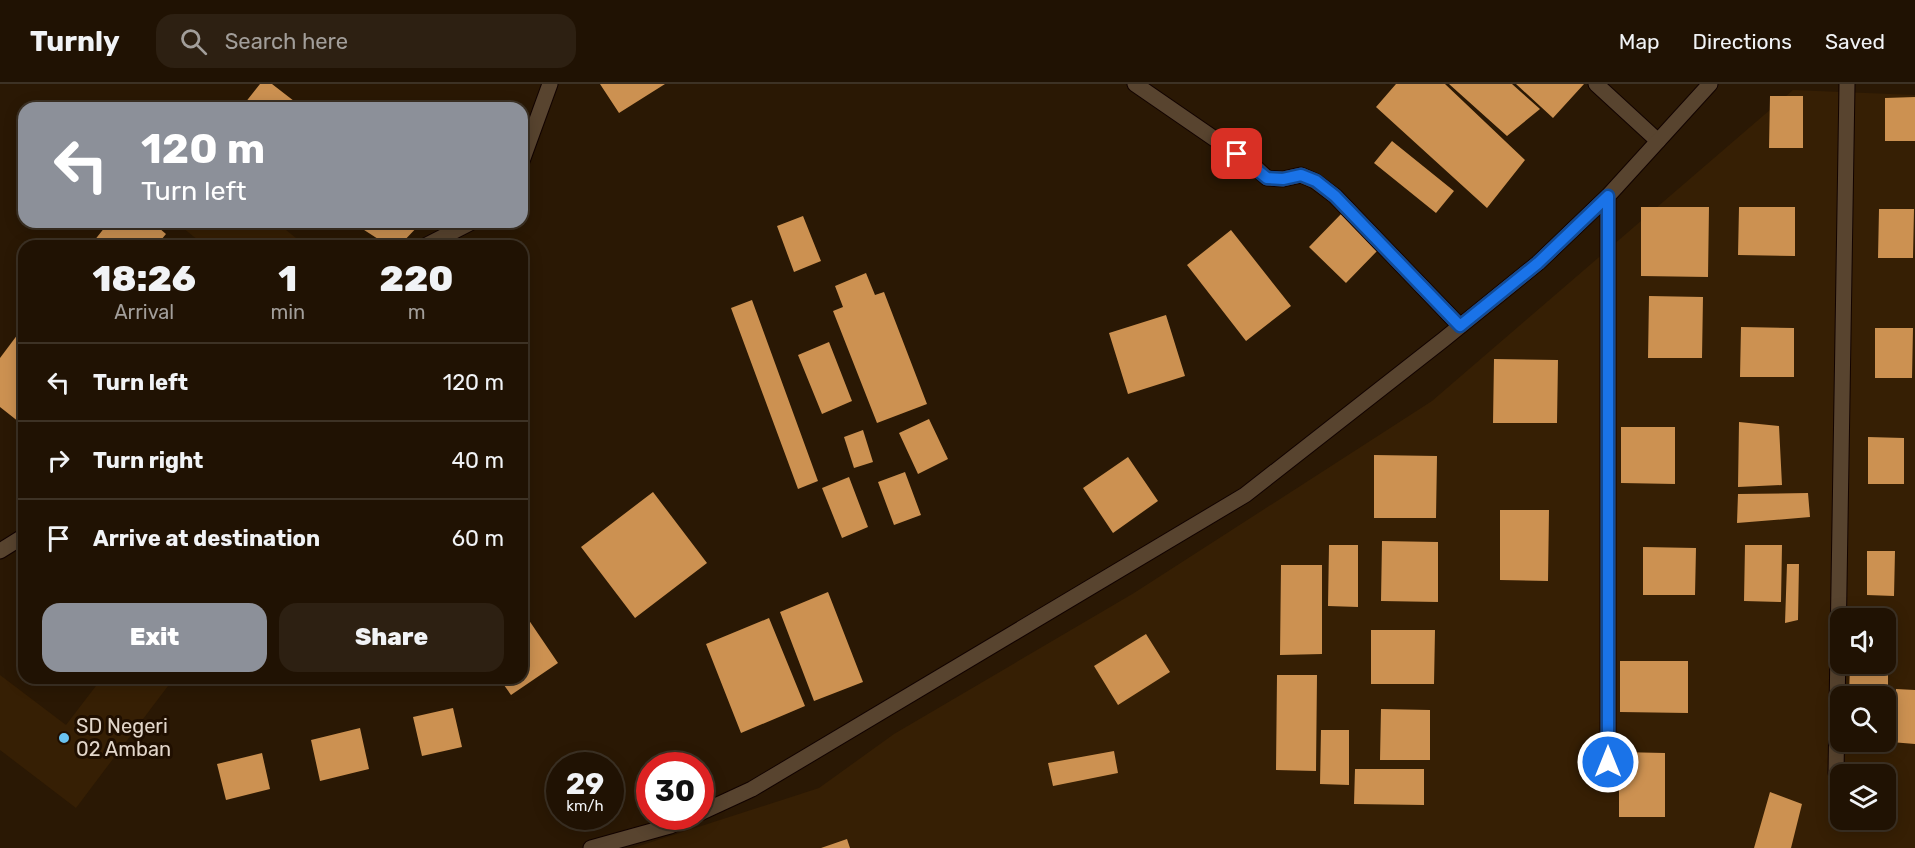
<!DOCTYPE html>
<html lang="en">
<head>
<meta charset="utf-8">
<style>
  :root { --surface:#201203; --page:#2d2012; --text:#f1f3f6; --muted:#a29e9a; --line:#3d3225; --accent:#8c9099 }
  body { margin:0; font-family:Rubik,sans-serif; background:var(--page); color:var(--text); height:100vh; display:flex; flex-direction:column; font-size:22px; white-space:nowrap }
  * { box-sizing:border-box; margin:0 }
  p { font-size:20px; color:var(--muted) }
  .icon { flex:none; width:33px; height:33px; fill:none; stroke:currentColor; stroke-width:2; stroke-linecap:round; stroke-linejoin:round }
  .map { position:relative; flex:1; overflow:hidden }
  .sheet { position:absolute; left:18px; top:156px; width:510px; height:444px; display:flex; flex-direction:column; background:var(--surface); border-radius:18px; box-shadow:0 3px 15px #0003,0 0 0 2px var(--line) }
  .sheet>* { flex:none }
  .top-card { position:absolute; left:18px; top:18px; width:510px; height:126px; border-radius:18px; box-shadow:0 3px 15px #0003,0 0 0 2px var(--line); background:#8c9099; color:#fff; overflow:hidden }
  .fabs { position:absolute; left:1830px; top:524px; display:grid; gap:12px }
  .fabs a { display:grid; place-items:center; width:66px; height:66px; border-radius:12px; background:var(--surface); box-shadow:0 3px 15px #0003,0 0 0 2px var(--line); font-size:30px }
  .speed { position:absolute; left:546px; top:668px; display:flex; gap:12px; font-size:30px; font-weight:700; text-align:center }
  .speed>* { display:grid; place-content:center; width:78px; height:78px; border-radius:50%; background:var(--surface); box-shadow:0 3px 15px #0003,0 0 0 2px var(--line); line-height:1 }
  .speed small { font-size:15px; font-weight:400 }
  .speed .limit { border:9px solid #d22; background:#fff; color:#111 }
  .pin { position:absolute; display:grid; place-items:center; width:51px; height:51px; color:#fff; margin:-26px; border-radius:12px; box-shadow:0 3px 9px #0006 }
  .me { position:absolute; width:66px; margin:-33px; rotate:0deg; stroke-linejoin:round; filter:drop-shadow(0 0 4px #0008) }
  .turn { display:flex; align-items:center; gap:21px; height:126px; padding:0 24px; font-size:27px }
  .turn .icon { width:78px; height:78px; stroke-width:2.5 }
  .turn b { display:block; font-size:42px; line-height:51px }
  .eta { display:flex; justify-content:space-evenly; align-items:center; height:102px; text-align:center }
  .eta b { font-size:36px; font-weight:800; line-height:42px }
  .button { display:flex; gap:12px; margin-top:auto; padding:12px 24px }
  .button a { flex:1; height:69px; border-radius:18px; background:var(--accent); color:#fff; font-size:24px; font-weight:800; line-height:69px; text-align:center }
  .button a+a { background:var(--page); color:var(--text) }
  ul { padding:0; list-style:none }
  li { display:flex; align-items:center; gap:18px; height:78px; padding:0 24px; border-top:2px solid var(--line) }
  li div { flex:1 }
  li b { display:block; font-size:22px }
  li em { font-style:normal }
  header { display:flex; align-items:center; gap:36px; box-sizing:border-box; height:84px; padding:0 30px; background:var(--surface); border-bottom:2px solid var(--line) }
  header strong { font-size:28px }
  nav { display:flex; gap:33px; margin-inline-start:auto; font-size:21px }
  .search { width:420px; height:54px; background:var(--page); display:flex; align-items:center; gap:15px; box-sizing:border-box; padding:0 21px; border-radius:18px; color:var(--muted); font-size:22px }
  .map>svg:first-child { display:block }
  .built { fill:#361f04; fill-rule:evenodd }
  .building { fill:#cc9151 }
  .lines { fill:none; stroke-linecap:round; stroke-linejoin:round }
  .service-casing { stroke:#120300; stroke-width:17 }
  .minor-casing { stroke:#120300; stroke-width:17 }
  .service { stroke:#58442f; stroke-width:15 }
  .minor { stroke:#58442f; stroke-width:15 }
  .route-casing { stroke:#114b97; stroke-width:15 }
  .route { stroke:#1a73e8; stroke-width:10 }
  .poi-dot { fill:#6ac3f1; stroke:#200f00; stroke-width:2 }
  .labels { text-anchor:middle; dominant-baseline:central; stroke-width:6; stroke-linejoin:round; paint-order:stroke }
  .poi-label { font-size:20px; fill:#e2d6ca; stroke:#200f00; text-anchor:start }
</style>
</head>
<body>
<header>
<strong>Turnly</strong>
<div class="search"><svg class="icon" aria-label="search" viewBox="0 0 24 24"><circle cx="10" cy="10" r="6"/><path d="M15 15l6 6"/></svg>Search here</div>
<nav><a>Map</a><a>Directions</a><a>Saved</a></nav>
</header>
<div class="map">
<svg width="1915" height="764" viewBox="0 0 1915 764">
  <rect width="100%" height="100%" fill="#2a1804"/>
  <path class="built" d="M1793,6L1915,11V764H633L819,704L894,650L1134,509L1432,317ZM1840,534H1886V579H1840ZM1840,612H1886V657H1840ZM1840,690H1886V735H1840Z
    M176,138H276L306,162H205Z
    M0,591L66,641L102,594H174L76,724L0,666Z"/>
  <path class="building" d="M260,0H272L303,24H241Z
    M600,0H665L619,29Z
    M1396,0H1445L1525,76L1487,124L1376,23Z
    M1449,0H1512L1540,25L1507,52Z
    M1516,0H1584L1553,34Z
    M1770,12H1803V64H1769Z
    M1915,13V57H1885V14Z
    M1392,57L1454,107L1436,129L1374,79Z
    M1641,123H1709L1708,193L1641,192Z
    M1739,123H1795V172L1738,171Z
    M1879,125H1914L1913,174H1878Z
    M1342,129L1379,165L1346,199L1309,163Z
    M803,132L821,177L794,188L777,142Z
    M109,138H152L166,150L156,162H90Z
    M339,138H355L349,146Z
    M366,138H422L399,162H389L361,144Z
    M1231,146L1291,222L1246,257L1187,181Z
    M866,189L875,211L884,208L927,320L877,339L833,227L843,223L835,202Z
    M1649,212L1703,213L1702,274H1648Z
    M752,216L818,397L798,405L731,224Z
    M1166,231L1185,292L1128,310L1109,249Z
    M24,242V332L19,338L0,323V274Z
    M1741,243L1794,244V293H1740Z
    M1875,244H1913L1912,294H1875Z
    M829,258L852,317L822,330L798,271Z
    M1494,275L1558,276L1557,339H1493Z
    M929,335L948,375L918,390L899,349Z
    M1739,338L1779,342L1782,401L1738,403Z
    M1621,343H1675V400L1621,399Z
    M863,346L873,378L854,384L844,353Z
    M1868,353L1904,354V400H1868Z
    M1374,371L1437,372L1436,434H1374Z
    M1128,373L1158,417L1113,449L1083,404Z
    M905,388L921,431L894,441L878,398Z
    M849,393L868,443L842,454L822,404Z
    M653,408L707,479L635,534L581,463Z
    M1808,409L1810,433L1737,439L1738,410Z
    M1500,426H1549L1548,497L1500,496Z
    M1382,457L1438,458V518L1381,517Z
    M1329,461H1358V523L1328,522Z
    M1745,461H1782L1781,518L1744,517Z
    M1643,463L1696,464L1695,511H1643Z
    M1867,467H1895L1894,512L1867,511Z
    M1787,480H1799L1798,536L1785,539Z
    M1281,481H1322V570L1280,571Z
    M828,508L863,598L814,617L780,528Z
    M522,526L558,579L511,611L499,594H522Z
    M769,534L805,622L741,649L706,560Z
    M1371,546H1435L1434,600H1371Z
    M1146,550L1170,588L1118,621L1094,582Z
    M1620,577H1688V629L1620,628Z
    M1850,580H1888V627H1886V612H1849Z
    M1277,591H1317L1316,687L1276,686Z
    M1896,605L1915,606V660L1891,658Z
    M453,624L462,663L422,672L413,633Z
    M1381,625L1430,626V676H1380Z
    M360,644L369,685L320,697L311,656Z
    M1321,646H1349V701L1320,700Z
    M1114,667L1118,689L1053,702L1048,679Z
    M1619,668L1665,669V733H1619Z
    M262,669L270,705L226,716L217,680Z
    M1355,685H1424V721L1354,720Z
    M1770,708L1802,720L1791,764H1754Z
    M847,755L850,764H821Z"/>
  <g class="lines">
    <defs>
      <path id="service" d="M1135,0L1254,82L1267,94L1283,95L1301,91L1315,97L1335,112L1460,242
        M1596,0L1658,57"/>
      <path id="minor" d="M522,77L550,0
        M425,162L472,138
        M0,467L24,452
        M1608,678V112
        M1836,689L1847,0
        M700,729L752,705L1245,411L1443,256L1538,179L1608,112L1710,0
        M591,764L670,742L693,732"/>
    </defs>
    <use href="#service" class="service-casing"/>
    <use href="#minor" class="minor-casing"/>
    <use href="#service" class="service"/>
    <use href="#minor" class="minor"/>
  </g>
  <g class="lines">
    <defs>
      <path id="route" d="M1237,70L1267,94L1283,95L1301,91L1316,97L1335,112L1460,242L1538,179L1608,112V678"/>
    </defs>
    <use href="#route" class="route-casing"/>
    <use href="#route" class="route"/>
  </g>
  <circle class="poi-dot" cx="64" cy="654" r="6"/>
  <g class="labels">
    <g class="poi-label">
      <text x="76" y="642">SD Negeri<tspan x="76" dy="23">02 Amban</tspan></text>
    </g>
  </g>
</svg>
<div class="fabs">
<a><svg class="icon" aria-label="sound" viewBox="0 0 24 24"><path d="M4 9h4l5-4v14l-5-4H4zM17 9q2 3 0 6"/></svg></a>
<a><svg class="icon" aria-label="search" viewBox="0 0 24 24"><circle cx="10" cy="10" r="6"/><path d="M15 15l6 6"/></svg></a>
<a><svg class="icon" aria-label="layers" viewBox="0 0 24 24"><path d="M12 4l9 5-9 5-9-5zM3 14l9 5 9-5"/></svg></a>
</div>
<div class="speed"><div>29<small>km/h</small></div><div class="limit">30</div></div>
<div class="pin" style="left:1237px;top:70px;background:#d93025"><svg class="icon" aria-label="arrive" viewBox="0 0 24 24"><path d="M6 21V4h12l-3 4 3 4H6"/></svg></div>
<svg class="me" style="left:1608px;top:678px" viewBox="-20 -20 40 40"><circle r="17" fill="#1a73e8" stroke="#fff" stroke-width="3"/><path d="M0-11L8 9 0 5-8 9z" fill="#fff"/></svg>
<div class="top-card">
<div class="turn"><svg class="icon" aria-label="left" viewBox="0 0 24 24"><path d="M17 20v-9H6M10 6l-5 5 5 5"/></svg><div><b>120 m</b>Turn left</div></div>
</div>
<section class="sheet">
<div class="eta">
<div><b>18:26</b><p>Arrival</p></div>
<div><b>1</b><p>min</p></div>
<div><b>220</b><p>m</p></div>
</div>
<ul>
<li><svg class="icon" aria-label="left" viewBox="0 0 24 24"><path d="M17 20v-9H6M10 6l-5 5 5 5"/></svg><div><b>Turn left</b></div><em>120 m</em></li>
<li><svg class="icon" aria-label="right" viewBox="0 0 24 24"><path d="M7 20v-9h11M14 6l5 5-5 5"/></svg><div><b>Turn right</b></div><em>40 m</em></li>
<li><svg class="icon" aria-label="arrive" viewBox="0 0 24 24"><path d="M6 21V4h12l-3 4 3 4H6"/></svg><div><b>Arrive at destination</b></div><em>60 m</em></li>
</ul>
<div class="button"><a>Exit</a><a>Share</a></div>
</section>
</div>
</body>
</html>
